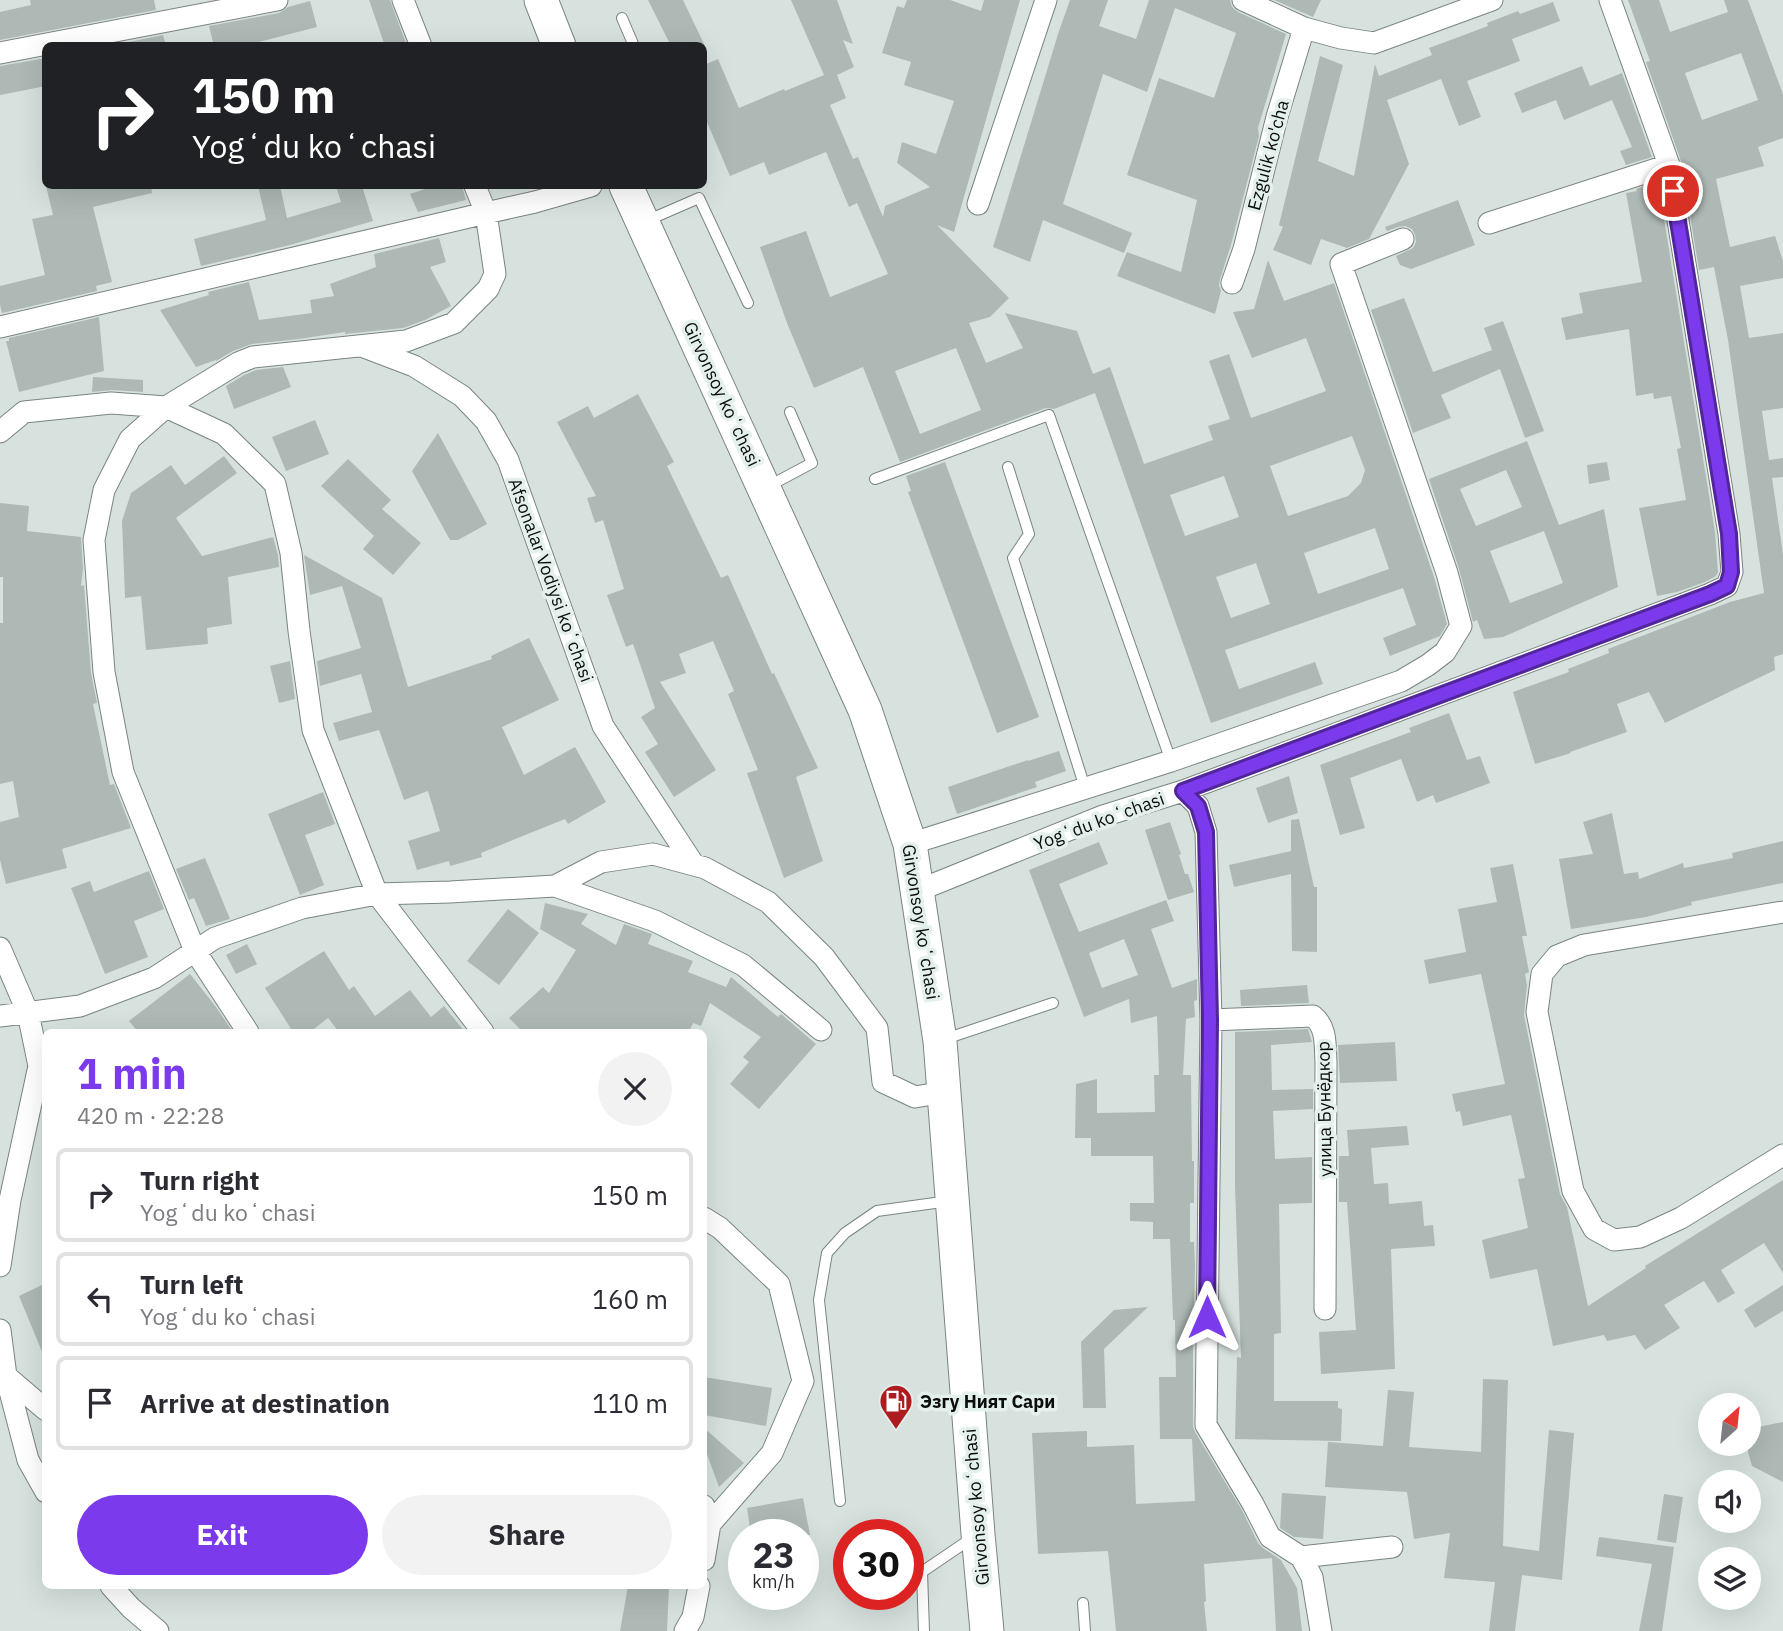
<!DOCTYPE html>
<html lang="en">
<head>
<meta charset="utf-8">
<style>
  :root { --surface:#fff; --page:#f2f2f3; --text:#2b2b33; --muted:#7c7c81; --line:#e1e1e2; --accent:#7c3aed }
  body { margin:0; font-family:"IBM Plex Sans",sans-serif; background:var(--page); color:var(--text); height:100vh; display:flex; flex-direction:column; font-size:26px; white-space:nowrap }
  * { box-sizing:border-box; margin:0 }
  p { font-size:23px; color:var(--muted) }
  .icon { flex:none; width:38px; height:38px; fill:none; stroke:currentColor; stroke-width:2; stroke-linecap:round; stroke-linejoin:round }
  .map { position:relative; flex:1; overflow:hidden }
  .sheet { position:absolute; left:42px; top:1029px; width:665px; height:560px; display:flex; flex-direction:column; background:var(--surface); border-radius:10px; box-shadow:0 7px 28px #0002 }
  .sheet>* { flex:none }
  .top-card { position:absolute; left:42px; top:42px; width:665px; height:147px; border-radius:10px; box-shadow:0 7px 28px #0002; background:#202124; color:#fff; overflow:hidden }
  .needle { width:46px; rotate:27deg }
  .fabs { position:absolute; left:1698px; top:1393px; display:grid; gap:14px }
  .fabs a { display:grid; place-items:center; width:63px; height:63px; border-radius:50%; background:var(--surface); box-shadow:0 7px 28px #0002; font-size:35px }
  .speed { position:absolute; left:728px; top:1519px; display:flex; gap:14px; font-size:35px; font-weight:700; text-align:center }
  .speed>* { display:grid; place-content:center; width:91px; height:91px; border-radius:50%; background:var(--surface); box-shadow:0 7px 28px #0002; line-height:1 }
  .speed small { font-size:18px; font-weight:400 }
  .speed .limit { border:10px solid #d22; background:#fff; color:#111 }
  .pin { position:absolute; display:grid; place-items:center; width:60px; height:60px; color:#fff; margin:-30px; border:4px solid #fff; border-radius:50%; box-shadow:0 2px 7px #0007 }
  .me { position:absolute; width:77px; margin:-38px; rotate:0deg; stroke-linejoin:round; filter:drop-shadow(0 0 5px #0008) }
  .turn { display:flex; align-items:center; gap:24px; height:147px; padding:0 35px; font-size:32px }
  .turn .icon { width:91px; height:91px; stroke-width:2.5 }
  .turn b { display:block; font-size:49px; line-height:60px }
  .round { display:grid; place-items:center; flex:none; width:74px; height:74px; border-radius:37px; background:var(--page) }
  .overview { display:flex; align-items:center; justify-content:space-between; height:119px; padding:0 35px }
  h1 { font-size:42px; font-weight:800; line-height:52px; color:var(--accent) }
  .primary-button { display:flex; gap:14px; margin-top:auto; padding:14px 35px }
  .primary-button a { flex:1; height:80px; border-radius:42px; background:var(--accent); color:#fff; font-size:28px; font-weight:800; line-height:80px; text-align:center }
  .primary-button a+a { background:var(--page); color:var(--text) }
  ul { padding:0; list-style:none }
  li { display:flex; align-items:center; gap:21px; height:94px; margin:0 14px 10px; padding:0 21px; border:4px solid var(--line); border-radius:10px }
  li div { flex:1 }
  li b { display:block; font-size:26px }
  li em { font-style:normal }
  .map>svg:first-child { display:block }
  .building { fill:#aeb9b6; fill-rule:evenodd }
  .lines { fill:none; stroke-linecap:round; stroke-linejoin:round }
  .service-casing { stroke:#7a8481; stroke-width:12 }
  .minor-casing { stroke:#7a8481; stroke-width:23 }
  .primary-casing { stroke:#7a8481; stroke-width:35 }
  .service { stroke:#fff; stroke-width:10 }
  .minor { stroke:#fff; stroke-width:21 }
  .primary { stroke:#fff; stroke-width:33 }
  .route-casing { stroke:#51269a; stroke-width:18 }
  .route { stroke:#7c3aed; stroke-width:12 }
  .labels { text-anchor:middle; dominant-baseline:central; stroke-width:7; stroke-linejoin:round; paint-order:stroke }
  .street-label { font-size:18px; fill:#0a0d0c; stroke:#e4f0ec }
  .poi-label { font-size:18px; font-weight:bold; fill:#0a0d0c; stroke:#e4f0ec; text-anchor:start }
</style>
</head>
<body>
<div class="map">
<svg width="1783" height="1631" viewBox="0 0 1783 1631">
  <rect width="100%" height="100%" fill="#d7e2df"/>
  <path class="building" d="M30,0H154L156,10L0,40V12L31,5Z
    M369,0H390L407,46H385Z
    M648,0H683L705,46H671Z
    M791,0H837L853,44L843,40L854,67L837,75L846,98L830,105L853,159L858,157L883,217L885,206L930,187L897,163L902,142L936,154L954,101L904,85L911,62L882,53L897,6L904,8L907,0H950L981,11L984,0H1020L954,232L937,225L1009,298L990,317L969,323L986,363L1023,348L1005,313L1077,331L1093,374L1110,367L1144,464L1213,440L1208,426L1230,419L1209,361L1229,354L1251,418L1326,391L1306,338L1252,358L1233,312L1254,309L1268,260L1284,301L1334,283L1434,577L1447,624L1440,636L1390,656L1383,638L1416,625L1403,588L1225,650L1239,689L1315,662L1323,684L1211,723L1095,393L1054,409L1046,408L900,462L863,367L814,388L787,323L760,247L806,231L830,297L888,274L857,203L849,207L826,152L769,175L764,162L730,176L704,115V65L718,59L739,108L784,89L785,91L824,75ZM956,348L981,410L920,434L895,371ZM1352,436L1365,470L1361,483L1348,496L1288,516L1270,466ZM1224,476L1239,517L1185,536L1170,495ZM1375,528L1389,569L1318,594L1304,553ZM1256,563L1270,604L1231,618L1216,577Z
    M1070,0H1108L1099,26L1136,39L1149,0H1230L1232,7L1238,12L1286,34L1258,128L1259,136L1231,245L1220,279L1219,285L1221,291L1215,314L1117,276L1127,252L1181,272L1197,200L1127,175L1159,78L1214,98L1236,33L1175,8L1147,92L1103,74L1063,204L1132,233L1124,253L1043,220L1030,262L993,247L1059,31Z
    M1274,0H1321L1313,17Z
    M1628,0H1659L1670,32L1728,12L1724,0H1748L1783,94V138L1758,147L1764,166L1716,179L1730,247L1775,236L1783,261V278L1740,286L1749,338L1783,333V408L1762,411L1769,460L1783,458V477L1772,478L1783,554V654L1774,657L1775,670L1665,723L1649,692L1617,704L1627,732L1570,752L1571,753L1535,764L1513,692L1569,672L1568,669L1609,653L1608,649L1730,602L1764,593L1728,340L1714,267L1699,270L1681,161L1646,62L1650,61ZM1741,53L1758,100L1702,120L1685,73Z
    M310,1L317,27L243,46H214L209,26L279,13L288,7Z
    M1553,2L1560,21L1512,39L1520,61L1467,81L1481,117L1459,126L1441,79L1387,100L1409,164L1369,239L1347,248L1321,239L1311,265L1273,250L1283,227L1279,225L1320,56L1343,65L1318,161L1354,176L1375,64L1379,76L1432,55L1429,48L1488,26L1487,23L1518,11L1520,14Z
    M163,35L166,46H109Z
    M46,58V86L0,95V66Z
    M1582,66L1590,86L1622,73L1652,157L1626,165L1620,151L1632,147L1612,100L1564,120L1556,100L1522,113L1514,93Z
    M1658,182L1715,532L1718,572L1716,576L1705,582L1677,592L1657,596L1639,508L1686,500L1677,449L1681,448L1671,396L1654,399L1653,393L1636,396L1629,329L1566,340L1561,318L1583,313L1579,293L1642,282L1626,193L1637,191L1636,189Z
    M46,186H151L152,193L93,207L112,282L96,286L97,291L2,313L0,305V286L45,275L32,219L53,215Z
    M258,186H280L287,218L341,202L336,186H362L373,221L290,245L201,266L194,239L266,220Z
    M434,186H462L466,200L418,212L410,194Z
    M1458,200L1475,245L1411,269L1400,265L1396,256L1413,248L1416,242L1415,235L1412,229L1405,226L1398,227L1387,231L1385,227Z
    M439,238L446,262L430,267L451,306L425,320L403,328L345,334V332L299,339L252,344L233,351L216,361V360L196,367L160,310L209,295L208,292L249,282L259,320L312,313L310,300L334,296L330,284L376,267L374,254Z
    M1404,298L1433,372L1492,350L1484,328L1503,321L1544,431L1525,438L1500,369L1441,395L1451,418L1413,433L1371,310Z
    M99,317L104,371L19,392L6,341H9V338Z
    M283,367L291,387L234,409L226,386L244,375L256,370Z
    M93,377L143,380V392L112,390L92,392Z
    M638,394L674,462L667,466L721,578L728,575L772,674L774,673L818,768L796,777L823,861L784,878L747,773L758,770L728,694L734,691L713,641L679,654L686,673L660,682L716,770L674,797L645,752L658,744L641,717L655,708L633,644L626,647L607,595L624,589L603,520L595,523L587,498L596,496L557,422L588,406L594,418Z
    M315,420L329,454L286,471L272,437Z
    M438,433L487,524L458,540H450L412,471Z
    M1527,441L1559,525L1604,509L1618,587L1503,637L1484,639L1477,620L1473,622L1459,569L1429,479ZM1506,470L1522,507L1476,526L1460,489ZM1544,531L1563,583L1510,603L1490,551Z
    M224,456L237,473L176,518L202,556L273,537L278,555L279,567L228,577L232,624L207,628L208,644L146,650L141,596L125,598L122,521L131,493L171,465L185,485Z
    M348,459L391,500L382,509L421,543L393,575L363,549L374,536L321,486Z
    M945,462L1039,717L997,733L908,492L911,491L906,476Z
    M1607,462L1610,480L1589,484L1587,465Z
    M0,503L29,506L27,531L81,537L83,569L81,586L84,585L91,673L97,703L93,704L110,785L114,784L131,828L62,849L67,868L6,884L0,860V822L19,817L13,781L0,784V623H3V577H0Z
    M304,555L382,598L408,687L492,659L491,656L529,638L559,700L502,727L524,775L575,747L606,802L568,824L565,819L481,853L482,857L450,866L449,861L417,870L408,841L440,831L428,791L404,800L379,730L339,741L333,723L372,712L361,674L320,686L317,661L361,648L342,586L310,595Z
    M290,661L295,699L279,703L270,666Z
    M1449,713L1467,760L1480,756L1490,783L1436,803L1433,795L1417,802L1401,759L1350,778L1365,828L1340,835L1320,765L1411,732L1409,728Z
    M1059,751L1066,771L1035,782L1037,787L957,814L948,787L1028,760V761Z
    M1289,776L1298,813L1268,823L1256,788Z
    M323,792L335,824L305,835L324,885L300,895L268,814Z
    M1612,813L1624,874L1638,872L1639,879L1683,863L1684,868L1733,858L1732,853L1783,841V883L1691,902L1692,905L1646,917L1571,929L1559,859L1593,854L1583,822Z
    M1299,819L1314,887H1317V952L1292,951L1291,874L1234,887L1229,865L1291,851V820Z
    M1170,822L1181,854L1179,855L1185,874H1188L1194,892L1168,900L1145,830Z
    M1099,842L1108,864L1059,884L1079,932L1166,900L1174,921L1151,929L1172,988L1197,979V1000L1194,1001L1195,1017L1186,1019L1183,1075H1191L1192,1161H1194V1203H1190V1242H1194L1195,1267L1194,1307H1193V1426L1195,1432L1242,1510L1258,1543L1263,1548L1281,1560L1297,1588L1302,1631H1276L1272,1558L1204,1564L1206,1601L1204,1602L1207,1631H1116L1108,1551L1038,1554L1032,1433L1087,1431V1447L1134,1445L1136,1504L1195,1501L1192,1439H1160L1159,1377H1176L1175,1320H1173L1170,1239H1153V1222L1130,1221V1203H1154L1153,1156H1091V1138H1075L1076,1084L1097,1079V1113L1155,1112L1154,1075H1159L1157,1016L1131,1023L1129,999L1084,1017L1029,870ZM1124,939L1138,975L1102,988L1089,953Z
    M205,858L230,919L206,926L194,898L189,900L176,869Z
    M1513,864L1527,936H1522L1529,972L1525,974L1527,985L1524,1015L1560,1194L1567,1207L1588,1306L1646,1268L1645,1266L1783,1180V1273L1764,1243L1721,1270L1735,1293L1718,1303L1704,1281L1664,1305L1680,1328L1645,1350L1635,1335L1607,1341L1604,1335L1553,1346L1537,1269L1490,1279L1482,1240L1528,1228L1518,1179L1525,1178L1511,1115L1463,1126L1460,1111L1456,1112L1452,1094L1505,1084L1481,974L1429,984L1424,960L1466,952L1458,909L1497,902L1490,868Z
    M149,871L164,909L134,921L148,957L105,974L71,888L90,881L94,892Z
    M545,903L588,914L581,924L616,945L624,924L652,934L648,944L693,961L688,972L726,987L731,977L778,1017L781,1014L816,1044L759,1109L730,1084L749,1062L743,1057L761,1037L710,1003L701,1026L693,1023L689,1032H523L509,1018L543,987L549,993L576,950L540,929Z
    M508,909L539,933L499,985L467,961Z
    M247,944L257,964L236,974L226,955Z
    M324,951L349,990L354,986L375,1016L410,990L431,1017L444,1006L465,1032H339L328,1018L310,1032H293L265,988Z
    M190,974L216,1007L233,1032H138L129,1021Z
    M1307,985L1309,1003L1241,1006L1240,990Z
    M1308,1029L1312,1042L1271,1045L1272,1090L1313,1089V1109L1273,1111L1275,1159L1312,1157V1203L1279,1204L1281,1333L1274,1334V1401H1338V1408L1342,1409L1341,1441L1235,1439L1237,1357L1241,1358L1235,1186V1032Z
    M1395,1042L1397,1081L1340,1083L1338,1045Z
    M1407,1126L1409,1145L1371,1148L1374,1184L1388,1183L1389,1204L1422,1201L1424,1226L1433,1225L1435,1246L1391,1249L1395,1369L1321,1374L1319,1332L1356,1330L1347,1202H1339V1156H1349L1347,1130Z
    M46,1283V1359H45L19,1296Z
    M1783,1285V1311L1755,1328L1744,1310Z
    M1148,1307L1104,1349L1106,1408H1083L1081,1342L1114,1310Z
    M704,1377L772,1388L766,1426L704,1415Z
    M1483,1379L1508,1380L1503,1546L1539,1551L1549,1430L1574,1433L1562,1580L1522,1575L1515,1631H1489L1495,1582L1444,1578L1450,1533L1414,1539L1407,1492L1325,1487L1328,1442L1383,1446L1388,1390L1414,1392L1409,1447L1481,1452Z
    M1783,1422V1482L1752,1466L1748,1452V1429Z
    M704,1428L744,1463L719,1487L704,1446Z
    M1282,1493L1326,1496L1323,1539L1294,1537L1280,1528Z
    M1664,1494L1683,1497L1676,1543L1657,1540Z
    M803,1498L810,1535H751L747,1508Z
    M1599,1537L1674,1547L1662,1631H1639L1652,1564L1596,1556Z
    M628,1586H669L667,1631H620Z"/>
  <g class="lines">
    <defs>
      <path id="service" d="M622,18L634,46
        M646,221L699,198L748,303
        M1008,467L1029,534L1013,558L1085,788
        M875,479L1049,415L1171,761
        M767,487L812,463L790,412
        M942,1040L1053,1003
        M840,1501L819,1300L827,1253L845,1233L877,1211L949,1201
        M1083,1603L1085,1631
        M924,1631L922,1572L972,1538"/>
      <path id="minor" d="M403,0L421,46
        M1243,0L1304,28L1341,38L1374,43L1492,0
        M1610,0L1669,165
        M0,53L277,0
        M475,186L486,213L535,202L591,186
        M978,204L1046,0
        M1232,283L1244,249L1277,117L1304,28
        M0,327L486,213L495,274L488,289L454,323L406,341L253,357L238,363L166,407L130,439L104,490L94,540L104,672L123,772L195,951L248,1032
        M364,347L414,366L462,396L486,421L508,460L603,726L694,865
        M0,432L24,412L111,403L166,407L224,434L275,484L291,553L299,631L313,730L377,894L483,1032
        M1183,791L1198,806L1206,832L1211,1020L1206,1425L1253,1504L1270,1537L1301,1557L1312,1577L1321,1631
        M910,844L1171,761L1401,681L1428,665L1445,652L1461,626L1447,573L1341,264L1403,239
        M555,886L655,921L743,965L821,1030
        M917,891L1103,816L1183,791L1710,594L1727,586L1732,572L1729,534L1669,165L1489,223
        M1783,912L1584,945L1557,956L1542,974L1537,1012L1573,1191L1594,1229L1614,1240L1640,1237L1681,1218L1783,1155
        M0,948L28,1013L39,1066L10,1200L0,1266
        M0,1016L80,1006L154,978L215,938L302,908L377,894L450,892L555,886L601,862L653,854L705,868L768,902L824,957L877,1028L883,1082L915,1097L944,1092
        M1211,1020L1313,1016C1327,1027 1325,1046 1326,1062L1325,1309
        M704,1218L720,1228L779,1284L803,1381L772,1453L710,1524L704,1525
        M0,1330L6,1376L28,1460L46,1492
        M6,1376L46,1410
        M704,1506L710,1524L704,1560
        M1301,1557L1392,1547
        M111,1586L131,1608L158,1631
        M685,1631L693,1617L699,1586"/>
      <path id="primary" d="M541,0L559,46
        M626,186L865,710L910,844L940,1041L978,1534L987,1631"/>
    </defs>
    <use href="#service" class="service-casing"/>
    <use href="#minor" class="minor-casing"/>
    <use href="#primary" class="primary-casing"/>
    <use href="#service" class="service"/>
    <use href="#minor" class="minor"/>
    <use href="#primary" class="primary"/>
  </g>
  <g class="lines">
    <defs>
      <path id="route" d="M1207,1317L1210,1020L1206,832L1198,806L1183,791L1710,594L1727,586L1731,572L1729,534L1673,191"/>
    </defs>
    <use href="#route" class="route-casing"/>
    <use href="#route" class="route"/>
  </g>
  <defs>
    <symbol id="fuel-pin" viewBox="-11 -11 22 30"><path d="M0 17L-7.5 6A9.5 9.5 0 1 1 7.5 6Z" fill="#ae1c1f" stroke="#e4f0ec"/><path d="M-5.5-6h7V0h2V4h1.3V-2.5L3-4.5l.8-.8L6-3V5H2.5V1h-1V6h-7ZM-4.2-4.7v3.2H.2V-4.7Z" fill="#fff"/></symbol>
  </defs>
  <g fill-rule="evenodd">
    <use href="#fuel-pin" x="877" y="1382" width="38" height="52"/>
  </g>
  <g class="labels">
    <g class="street-label">
      <text transform="translate(1268 155) rotate(-75)">Ezgulik ko'cha</text>
      <text transform="translate(722 394) rotate(65)">Girvonsoy koʻchasi</text>
      <text transform="translate(551 580) rotate(70)">Afsonalar Vodiysi koʻchasi</text>
      <text transform="translate(1099 821) rotate(-20)">Yogʻdu koʻchasi</text>
      <text transform="translate(921 922) rotate(81)">Girvonsoy koʻchasi</text>
      <text transform="translate(1324 1109) rotate(-91)">улица Бунёдкор</text>
      <text transform="translate(976 1507) rotate(-95)">Girvonsoy koʻchasi</text>
    </g>
    <g class="poi-label">
      <text x="920" y="1401">Эзгу Ният Сари</text>
    </g>
  </g>
</svg>
<div class="fabs">
<a><svg class="needle" viewBox="-14 -14 28 28"><path d="M0-13l5 13h-10z" fill="#e53935"/><path d="M0 13l5-13h-10z" fill="#7c7c81"/></svg></a>
<a><svg class="icon" aria-label="sound" viewBox="0 0 24 24"><path d="M4 9h4l5-4v14l-5-4H4zM17 9q2 3 0 6"/></svg></a>
<a><svg class="icon" aria-label="layers" viewBox="0 0 24 24"><path d="M12 4l9 5-9 5-9-5zM3 14l9 5 9-5"/></svg></a>
</div>
<div class="speed"><div>23<small>km/h</small></div><div class="limit">30</div></div>
<div class="pin" style="left:1673px;top:191px;background:#d93025"><svg class="icon" aria-label="arrive" viewBox="0 0 24 24"><path d="M6 21V4h12l-3 4 3 4H6"/></svg></div>
<svg class="me" style="left:1207px;top:1317px" viewBox="-20 -20 40 40"><path d="M0-17L14 15 0 8-14 15z" fill="#7c3aed" stroke="#fff" stroke-width="4"/></svg>
<div class="top-card">
<div class="turn"><svg class="icon" aria-label="right" viewBox="0 0 24 24"><path d="M7 20v-9h11M14 6l5 5-5 5"/></svg><div><b>150 m</b>Yogʻdu koʻchasi</div></div>
</div>
<section class="sheet">
<div class="overview"><div><h1>1 min</h1><p>420 m · 22:28</p></div><a class="round"><svg class="icon" aria-label="close" viewBox="0 0 24 24"><path d="M6 6l12 12M18 6L6 18"/></svg></a></div>
<ul>
<li><svg class="icon" aria-label="right" viewBox="0 0 24 24"><path d="M7 20v-9h11M14 6l5 5-5 5"/></svg><div><b>Turn right</b><p>Yogʻdu koʻchasi</p></div><em>150 m</em></li>
<li><svg class="icon" aria-label="left" viewBox="0 0 24 24"><path d="M17 20v-9H6M10 6l-5 5 5 5"/></svg><div><b>Turn left</b><p>Yogʻdu koʻchasi</p></div><em>160 m</em></li>
<li><svg class="icon" aria-label="arrive" viewBox="0 0 24 24"><path d="M6 21V4h12l-3 4 3 4H6"/></svg><div><b>Arrive at destination</b></div><em>110 m</em></li>
</ul>
<div class="primary-button"><a>Exit</a><a>Share</a></div>
</section>
</div>
</body>
</html>
